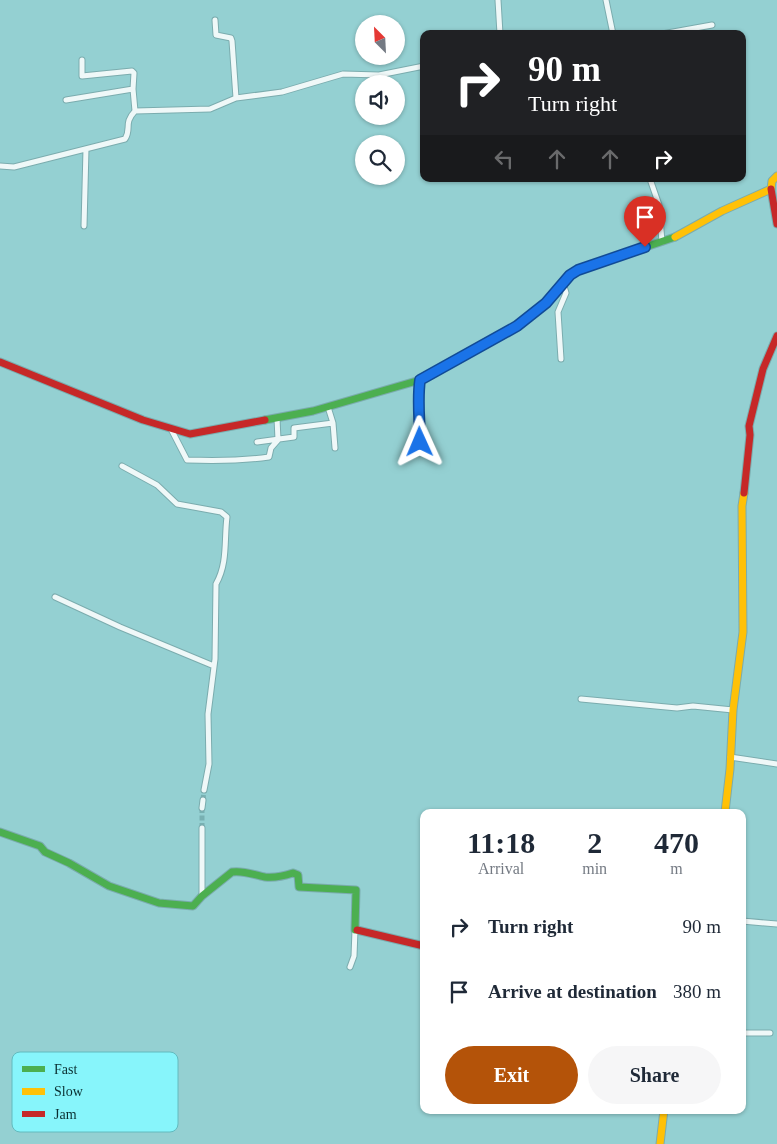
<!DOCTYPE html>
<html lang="en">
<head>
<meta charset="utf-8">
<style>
  :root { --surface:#fff; --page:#f6f6f7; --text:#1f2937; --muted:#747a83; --accent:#b45309 }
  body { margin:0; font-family:Georgia,serif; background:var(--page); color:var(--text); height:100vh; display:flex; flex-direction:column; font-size:19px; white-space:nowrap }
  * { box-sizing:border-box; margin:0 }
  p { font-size:16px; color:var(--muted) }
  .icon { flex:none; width:28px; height:28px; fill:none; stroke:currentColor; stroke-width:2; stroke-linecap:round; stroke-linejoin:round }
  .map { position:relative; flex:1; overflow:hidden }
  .drawer { position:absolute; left:420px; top:809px; width:326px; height:305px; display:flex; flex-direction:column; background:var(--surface); border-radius:10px; box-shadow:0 1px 4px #0004 }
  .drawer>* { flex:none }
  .top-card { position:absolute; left:420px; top:30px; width:326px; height:152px; border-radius:10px; box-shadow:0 1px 4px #0004; background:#202124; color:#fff; overflow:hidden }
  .needle { width:32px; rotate:336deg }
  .fabs { position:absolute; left:355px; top:15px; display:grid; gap:10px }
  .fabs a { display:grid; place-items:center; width:50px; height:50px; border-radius:50%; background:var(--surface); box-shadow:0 1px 4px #0004; font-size:25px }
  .pin { position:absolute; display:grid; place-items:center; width:42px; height:42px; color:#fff; margin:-51px -21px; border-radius:50% 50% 50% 0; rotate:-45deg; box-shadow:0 0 5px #0007 }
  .pin .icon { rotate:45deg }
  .me { position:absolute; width:55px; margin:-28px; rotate:359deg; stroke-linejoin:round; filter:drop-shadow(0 0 4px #0008) }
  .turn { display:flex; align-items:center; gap:18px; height:105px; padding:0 25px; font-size:22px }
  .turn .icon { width:65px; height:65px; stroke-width:2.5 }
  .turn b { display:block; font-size:35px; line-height:42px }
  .lanes { display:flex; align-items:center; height:48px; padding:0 25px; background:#0003; justify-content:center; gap:25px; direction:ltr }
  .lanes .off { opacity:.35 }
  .eta { display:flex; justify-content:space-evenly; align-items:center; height:85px; text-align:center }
  .eta b { font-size:30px; font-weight:600; line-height:35px }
  .cta { display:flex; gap:10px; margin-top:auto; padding:10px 25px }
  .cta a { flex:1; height:58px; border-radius:30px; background:var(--accent); color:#fff; font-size:20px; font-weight:600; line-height:58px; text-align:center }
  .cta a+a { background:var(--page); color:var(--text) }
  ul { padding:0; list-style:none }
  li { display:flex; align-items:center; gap:15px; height:65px; padding:0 25px }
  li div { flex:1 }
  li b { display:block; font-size:19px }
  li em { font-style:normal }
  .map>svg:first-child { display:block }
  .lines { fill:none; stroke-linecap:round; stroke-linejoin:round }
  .street-tunnel { stroke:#78b0b2; stroke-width:5; stroke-dasharray:5 2.5; stroke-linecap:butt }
  .street-casing { stroke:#7bacae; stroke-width:7 }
  .fast-casing { stroke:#7bacae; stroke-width:9 }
  .slow-casing { stroke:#7bacae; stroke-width:9 }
  .jam-casing { stroke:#7bacae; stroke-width:9 }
  .street { stroke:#eff8f8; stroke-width:5 }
  .fast { stroke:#4caf50; stroke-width:7 }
  .slow { stroke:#ffc107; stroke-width:7 }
  .jam { stroke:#c62828; stroke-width:7 }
  .route-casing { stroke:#114b97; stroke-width:12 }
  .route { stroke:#1a73e8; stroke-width:9 }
  .key { fill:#87f5fb; stroke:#62babe; stroke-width:1 }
  .key-label { font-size:14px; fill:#0a2f31 }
</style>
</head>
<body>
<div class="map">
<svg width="777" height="1144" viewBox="0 0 777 1144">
  <rect width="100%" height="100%" fill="#94d0d2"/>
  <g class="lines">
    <path class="street-tunnel" d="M203,800L204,790
      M202,828V808"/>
    <defs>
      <path id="street" d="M498,0L500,34
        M606,0L613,34
        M215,20L216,35L231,38L232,41L236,98
        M662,34L712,25
        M82,60V76L132,71L134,73L133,89L135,111
        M66,100L133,89
        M0,166L14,167L125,139C132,128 123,124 135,111L210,109L236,98L282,92L343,74L379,75L424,66
        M650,179L659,205L662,242
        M84,226L86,149
        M561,359L558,312L566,293L563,283
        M420,380C417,401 420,421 420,442
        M328,407L333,423L335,448
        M171,429L187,460C215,461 241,461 269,457L271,448L278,440L277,418
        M257,442L294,437V428L333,423
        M122,466L157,485L177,504L221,512L227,517C224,540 228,563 216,584L215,659L208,714L209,764L204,790
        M55,597L120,627L214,666
        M581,699L677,708L693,706L733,710
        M730,757L777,764
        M202,808L203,800
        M202,828V896
        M742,921L777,924
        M350,967L354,956L355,930
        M742,1033H770"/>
      <path id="fast" d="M265,420L313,411L420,380L517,326L546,303L570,275L578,270L675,237
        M0,832L40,846L45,852L69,863L109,886L159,903L193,906L202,896L232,872C243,870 254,875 265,877C274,878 284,876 293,873L298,875L299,887L356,890L355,930H357"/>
      <path id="slow" d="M675,237L722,211L771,189L772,181L777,176
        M725,812L730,769L733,710L743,632L742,506L744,493
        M660,1144L664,1110"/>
      <path id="jam" d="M771,189L777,224
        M0,362L143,420L190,434L265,420
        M744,493L750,435L749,426L763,369L777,336
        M357,930L424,946"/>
    </defs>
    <use href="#street" class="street-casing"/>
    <use href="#fast" class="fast-casing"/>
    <use href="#slow" class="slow-casing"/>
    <use href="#jam" class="jam-casing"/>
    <use href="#street" class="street"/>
    <use href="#fast" class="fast"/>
    <use href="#slow" class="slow"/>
    <use href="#jam" class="jam"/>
  </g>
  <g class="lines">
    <defs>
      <path id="route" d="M420,442C420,421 417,401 420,380L517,326L546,303L570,275L578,270L645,247"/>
    </defs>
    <use href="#route" class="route-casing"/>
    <use href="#route" class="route"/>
  </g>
  <rect x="12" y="1052" width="166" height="80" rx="8" class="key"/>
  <rect x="22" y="1066" width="23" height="6" fill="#4caf50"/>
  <rect x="22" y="1088" width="23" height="7" fill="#ffc107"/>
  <rect x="22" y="1111" width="23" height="6" fill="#c62828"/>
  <g class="key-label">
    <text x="54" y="1074">Fast</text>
    <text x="54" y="1096">Slow</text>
    <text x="54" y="1119">Jam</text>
  </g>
</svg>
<div class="fabs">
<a><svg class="needle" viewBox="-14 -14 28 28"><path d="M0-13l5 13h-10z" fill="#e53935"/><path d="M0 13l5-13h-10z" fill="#747a83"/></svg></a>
<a><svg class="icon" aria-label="sound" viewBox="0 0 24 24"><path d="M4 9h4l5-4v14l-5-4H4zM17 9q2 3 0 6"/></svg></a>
<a><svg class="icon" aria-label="search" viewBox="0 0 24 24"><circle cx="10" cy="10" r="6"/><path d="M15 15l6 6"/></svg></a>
</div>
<div class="pin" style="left:645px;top:247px;background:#d93025"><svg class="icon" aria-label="arrive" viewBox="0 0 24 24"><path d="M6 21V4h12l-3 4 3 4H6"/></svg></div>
<svg class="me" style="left:420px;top:442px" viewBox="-20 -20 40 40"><path d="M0-17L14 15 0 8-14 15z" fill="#1a73e8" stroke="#fff" stroke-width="4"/></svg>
<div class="top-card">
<div class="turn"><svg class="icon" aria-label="right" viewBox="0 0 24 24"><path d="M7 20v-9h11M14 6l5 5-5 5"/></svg><div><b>90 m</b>Turn right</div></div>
<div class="lanes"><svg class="icon off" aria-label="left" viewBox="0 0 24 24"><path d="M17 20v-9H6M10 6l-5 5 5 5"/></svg><svg class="icon off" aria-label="ahead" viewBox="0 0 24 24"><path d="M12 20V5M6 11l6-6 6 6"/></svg><svg class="icon off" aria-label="ahead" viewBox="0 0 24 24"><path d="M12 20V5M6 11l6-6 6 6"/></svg><svg class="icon" aria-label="right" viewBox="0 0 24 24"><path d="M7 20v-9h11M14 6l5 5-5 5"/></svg></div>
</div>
<section class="drawer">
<div class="eta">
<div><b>11:18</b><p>Arrival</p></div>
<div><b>2</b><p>min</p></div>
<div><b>470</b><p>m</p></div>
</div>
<ul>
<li><svg class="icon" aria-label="right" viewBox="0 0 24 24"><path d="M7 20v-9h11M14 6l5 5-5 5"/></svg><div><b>Turn right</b></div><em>90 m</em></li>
<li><svg class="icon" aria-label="arrive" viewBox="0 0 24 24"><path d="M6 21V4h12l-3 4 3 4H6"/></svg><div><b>Arrive at destination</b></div><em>380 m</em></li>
</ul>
<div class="cta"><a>Exit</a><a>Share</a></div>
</section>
</div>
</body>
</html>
